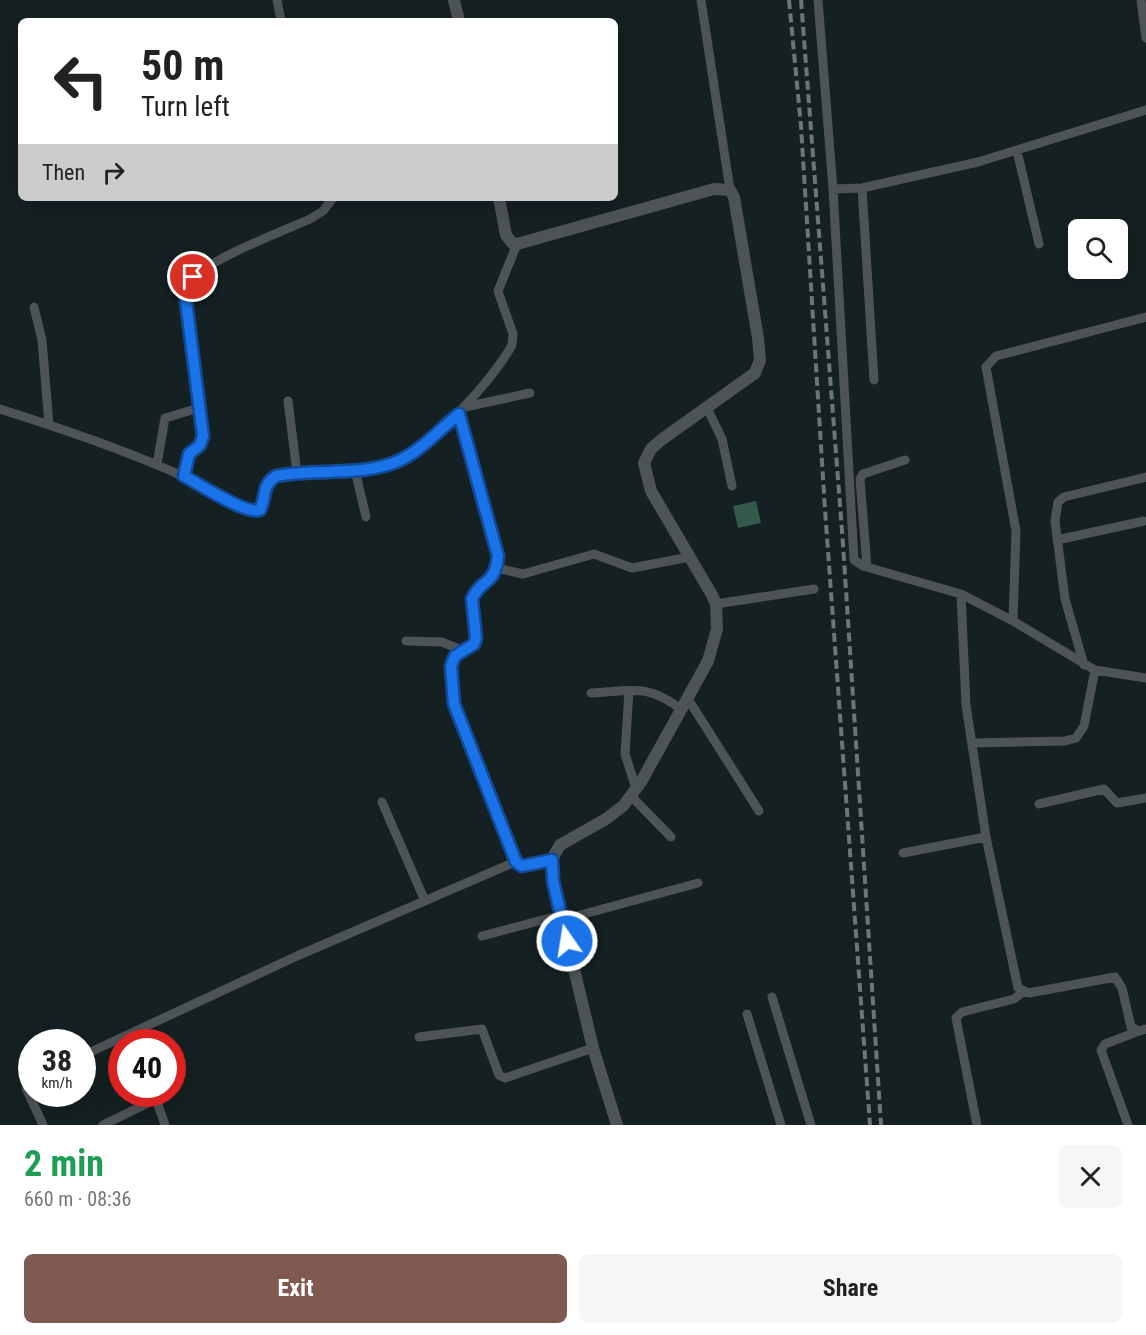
<!DOCTYPE html>
<html lang="en">
<head>
<meta charset="utf-8">
<style>
  :root { --surface:#fff; --page:#f6f6f6; --text:#222; --muted:#767676; --accent:#805a51 }
  body { margin:0; font-family:"Roboto Condensed",sans-serif; background:var(--page); color:var(--text); height:100vh; display:flex; flex-direction:column; font-size:22px; white-space:nowrap }
  * { box-sizing:border-box; margin:0 }
  p { font-size:20px; color:var(--muted) }
  .icon { flex:none; width:33px; height:33px; fill:none; stroke:currentColor; stroke-width:2; stroke-linecap:round; stroke-linejoin:round }
  .map { position:relative; height:1125px; overflow:hidden }
  .details { display:flex; flex-direction:column; background:var(--surface); flex:1 }
  .details>* { flex:none }
  .guide { position:absolute; left:18px; top:18px; width:600px; height:183px; border-radius:9px; box-shadow:0 6px 24px #0002; background:#fff; color:var(--text); overflow:hidden }
  .buttons { position:absolute; left:1068px; top:219px; display:grid; gap:12px }
  .buttons a { display:grid; place-items:center; width:60px; height:60px; border-radius:9px; background:var(--surface); box-shadow:0 6px 24px #0002; font-size:30px }
  .speed { position:absolute; left:18px; top:1029px; display:flex; gap:12px; font-size:30px; font-weight:700; text-align:center }
  .speed>* { display:grid; place-content:center; width:78px; height:78px; border-radius:50%; background:var(--surface); box-shadow:0 6px 24px #0002; line-height:1 }
  .speed small { font-size:15px; font-weight:400 }
  .speed .limit { border:9px solid #d22; background:#fff; color:#111 }
  .pin { position:absolute; display:grid; place-items:center; width:51px; height:51px; color:#fff; margin:-26px; border:3px solid #fff; border-radius:50%; box-shadow:0 2px 6px #0007 }
  .me { position:absolute; width:66px; margin:-33px; rotate:347deg; stroke-linejoin:round; filter:drop-shadow(0 0 4px #0008) }
  .turn { display:flex; align-items:center; gap:21px; height:126px; padding:0 24px; font-size:27px }
  .turn .icon { width:78px; height:78px; stroke-width:2.5 }
  .turn b { display:block; font-size:42px; line-height:51px }
  .then { display:flex; align-items:center; height:57px; padding:0 24px; background:#0003; gap:12px; font-size:22px }
  .round { display:grid; place-items:center; flex:none; width:63px; height:63px; border-radius:9px; background:var(--page) }
  .summary { display:flex; align-items:center; justify-content:space-between; height:102px; padding:0 24px }
  h1 { font-size:36px; font-weight:700; line-height:45px; color:#1e9e55 }
  .action { display:flex; gap:12px; margin-top:auto; padding:12px 24px }
  .action a { flex:1; height:69px; border-radius:9px; background:var(--accent); color:#fff; font-size:24px; font-weight:700; line-height:69px; text-align:center }
  .action a+a { background:var(--page); color:var(--text) }
  .map>svg:first-child { display:block }
  .building { fill:#33594b }
  .lines { fill:none; stroke-linecap:round; stroke-linejoin:round }
  .minor { stroke:#4e5356; stroke-width:9 }
  .tertiary { stroke:#4e5356; stroke-width:12 }
  .rail { stroke:#6c7676; stroke-width:4; stroke-dasharray:9 4.5; stroke-linecap:butt }
  .route-casing { stroke:#114b97; stroke-width:15 }
  .route { stroke:#1a73e8; stroke-width:10 }
</style>
</head>
<body>
<div class="map">
<svg width="1146" height="1125" viewBox="0 0 1146 1125">
  <rect width="100%" height="100%" fill="#142021"/>
  <path class="building" d="M756,501L761,523L738,528L733,506Z"/>
  <g class="lines">
    <path class="minor" d="M277,0L281,21
      M701,0L730,190
      M818,0L833,189L854,560L863,566L961,594L1013,621L1095,670L1146,678
      M1141,0L1146,38
      M1017,151L1039,244
      M862,188L874,380
      M833,189L862,188L978,162L1146,110
      M34,307L42,340L49,425
      M288,401L297,473
      M465,407L530,393
      M707,408L722,439L732,486
      M0,409C57,427 114,446 169,470C197,482 226,506 256,511L263,504L267,482C290,467 321,475 348,472C364,469 382,467 397,461C433,446 493,379 512,345L513,334L498,291L517,244
      M459,414L498,557C495,586 480,579 472,599L476,638L474,643L455,656L451,666L454,704L515,862L522,866L552,859
      M157,464L165,418L199,408
      M355,470L366,517
      M184,476L189,454L199,445L203,436L186,301C186,294 185,288 189,282C204,261 283,231 310,219L323,211L333,198
      M1057,540L1144,521
      M867,567L860,479L863,474L905,460
      M497,568L523,574L594,554L632,568L690,557
      M961,594L966,705L986,837L1018,988L1029,993L1115,977L1122,988L1131,1027L1139,1031L1146,1029
      M716,604L814,589
      M1013,621L1016,531L986,367L996,356L1146,317
      M406,641L442,642L461,650
      M1084,665L1065,599L1055,521L1058,502L1064,497L1146,477
      M629,691L625,754L636,788
      M591,693C633,691 647,683 682,710
      M688,699L759,811
      M972,743L1065,741L1076,738L1084,726L1095,670
      M630,795L671,837
      M382,802L425,901
      M1039,804L1104,789L1117,803L1146,798
      M903,853L986,837
      M562,920L698,883
      M482,936L561,915
      M772,997L811,1125
      M747,1014L781,1125
      M419,1037L482,1029L499,1075L505,1078L593,1048
      M82,1056L297,956L515,862
      M32,1079L27,1082L26,1088L43,1125
      M155,1096L165,1125
      M103,1125L156,1099
      M977,1125L956,1018L962,1012L1014,999L1023,992
      M1128,1125L1101,1050L1105,1044L1139,1031"/>
    <path class="tertiary" d="M454,0L459,21
      M499,198L506,235L512,243L517,244L714,189L730,190L734,197L758,338L760,360L755,373L661,440L651,449L644,463L651,491L712,595L716,604L717,629L708,661L641,782L623,806L606,819L560,845L552,859L553,881L593,1048L617,1125"/>
    <path class="rail" d="M789,0L801,126L825,510L870,1125
      M801,0L843,544L881,1125"/>
  </g>
  <g class="lines">
    <defs>
      <path id="route" d="M193,277L186,285V301L203,436L200,445L189,454L184,476C199,484 246,515 260,510C267,496 261,486 276,476C315,468 357,477 396,462C419,453 440,429 459,414L498,556C495,586 480,579 472,599L476,638L474,644L455,656L451,666L454,704L516,862L522,866L552,860L553,881L567,941"/>
    </defs>
    <use href="#route" class="route-casing"/>
    <use href="#route" class="route"/>
  </g>
</svg>
<div class="buttons">
<a><svg class="icon" aria-label="search" viewBox="0 0 24 24"><circle cx="10" cy="10" r="6"/><path d="M15 15l6 6"/></svg></a>
</div>
<div class="speed"><div>38<small>km/h</small></div><div class="limit">40</div></div>
<div class="pin" style="left:193px;top:277px;background:#d93025"><svg class="icon" aria-label="arrive" viewBox="0 0 24 24"><path d="M6 21V4h12l-3 4 3 4H6"/></svg></div>
<svg class="me" style="left:567px;top:941px" viewBox="-20 -20 40 40"><circle r="17" fill="#1a73e8" stroke="#fff" stroke-width="3"/><path d="M0-11L8 9 0 5-8 9z" fill="#fff"/></svg>
<div class="guide">
<div class="turn"><svg class="icon" aria-label="left" viewBox="0 0 24 24"><path d="M17 20v-9H6M10 6l-5 5 5 5"/></svg><div><b>50 m</b>Turn left</div></div>
<div class="then">Then<svg class="icon" aria-label="right" viewBox="0 0 24 24"><path d="M7 20v-9h11M14 6l5 5-5 5"/></svg></div>
</div>
</div>
<section class="details">
<div class="summary"><div><h1>2 min</h1><p>660 m · 08:36</p></div><a class="round"><svg class="icon" aria-label="close" viewBox="0 0 24 24"><path d="M6 6l12 12M18 6L6 18"/></svg></a></div>
<div class="action"><a>Exit</a><a>Share</a></div>
</section>
</body>
</html>
